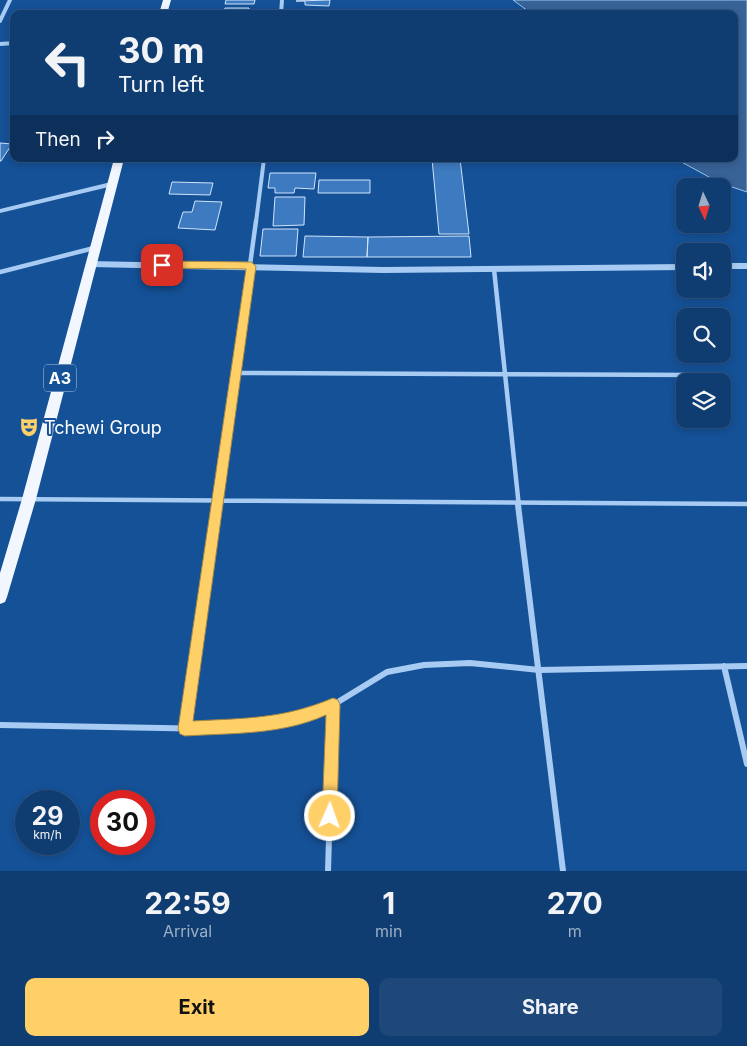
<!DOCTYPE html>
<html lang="en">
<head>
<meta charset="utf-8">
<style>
  :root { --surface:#103d71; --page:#1e4879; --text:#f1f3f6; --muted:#9caec3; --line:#305684; --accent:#ffd068 }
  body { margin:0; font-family:Inter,sans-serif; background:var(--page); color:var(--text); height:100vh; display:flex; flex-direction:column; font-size:19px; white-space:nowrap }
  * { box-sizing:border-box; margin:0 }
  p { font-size:16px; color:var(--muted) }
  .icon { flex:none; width:28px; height:28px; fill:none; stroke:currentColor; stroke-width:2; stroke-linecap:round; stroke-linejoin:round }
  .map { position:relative; height:871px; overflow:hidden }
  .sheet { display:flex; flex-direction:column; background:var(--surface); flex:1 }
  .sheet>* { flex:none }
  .top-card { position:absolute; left:10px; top:10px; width:728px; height:152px; border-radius:10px; box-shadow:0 2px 8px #0003,0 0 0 1px var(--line); background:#103d71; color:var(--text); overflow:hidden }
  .needle { width:32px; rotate:176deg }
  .tools { position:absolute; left:676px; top:178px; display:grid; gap:10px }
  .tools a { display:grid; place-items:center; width:55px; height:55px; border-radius:10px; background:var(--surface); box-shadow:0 2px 8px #0003,0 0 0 1px var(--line); font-size:25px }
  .speed { position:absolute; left:15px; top:790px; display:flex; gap:10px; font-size:25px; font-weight:700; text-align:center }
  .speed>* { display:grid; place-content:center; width:65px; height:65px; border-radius:50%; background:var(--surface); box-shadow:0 2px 8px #0003,0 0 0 1px var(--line); line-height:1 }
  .speed small { font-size:12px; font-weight:400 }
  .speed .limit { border:8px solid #d22; background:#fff; color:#111 }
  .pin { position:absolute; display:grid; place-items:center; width:42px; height:42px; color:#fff; margin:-21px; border-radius:10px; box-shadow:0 2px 8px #0006 }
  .me { position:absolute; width:55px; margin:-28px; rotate:2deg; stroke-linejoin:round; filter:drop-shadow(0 0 4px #0008) }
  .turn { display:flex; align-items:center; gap:18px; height:105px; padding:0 25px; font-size:22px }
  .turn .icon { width:65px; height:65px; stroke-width:2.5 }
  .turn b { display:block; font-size:35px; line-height:42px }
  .then { display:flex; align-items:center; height:48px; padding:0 25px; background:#0003; gap:10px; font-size:19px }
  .eta { display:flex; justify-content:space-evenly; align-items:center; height:85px; text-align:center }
  .eta b { font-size:30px; font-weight:700; line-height:35px }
  .cta { display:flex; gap:10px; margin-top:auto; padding:10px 25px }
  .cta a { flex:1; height:58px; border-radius:10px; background:var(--accent); color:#111; font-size:20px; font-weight:700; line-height:58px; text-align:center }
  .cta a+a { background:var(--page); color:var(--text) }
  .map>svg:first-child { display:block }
  .water { fill:#386397; stroke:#99c6f5 }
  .building { fill:#3d7abf; stroke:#cfe4fc }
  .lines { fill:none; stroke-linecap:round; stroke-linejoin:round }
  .minor-far2 { stroke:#a7cbf2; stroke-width:4 }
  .minor-far1 { stroke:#a7cbf2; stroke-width:4.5 }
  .minor { stroke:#a7cbf2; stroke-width:6 }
  .tertiary { fill:#a7cbf2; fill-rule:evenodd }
  .primary { fill:#f2f7ff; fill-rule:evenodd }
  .route { fill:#ffd068; stroke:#a68744 }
  .labels { text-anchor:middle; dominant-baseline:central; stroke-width:4; stroke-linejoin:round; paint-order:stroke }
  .shield { fill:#155197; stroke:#b9cbe0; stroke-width:1 }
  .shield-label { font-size:16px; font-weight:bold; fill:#fff }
  .poi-label { font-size:18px; fill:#fff; stroke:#155197; text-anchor:start }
</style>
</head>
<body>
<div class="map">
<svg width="747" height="871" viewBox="0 0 747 871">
  <rect width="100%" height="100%" fill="#155197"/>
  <path class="water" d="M513,0H747V192L720,183L676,159H734V14H532Z"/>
  <path class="building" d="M226,0H255L254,4H225Z
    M330,0L329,6L305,5V1H296Z
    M225,8H249V13H258L223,14Z
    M300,10H330L329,14H286H300Z
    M0,143L12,144L1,161H0Z
    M432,159H460L469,234H439Z
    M270,173H316L314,189L295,188L294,193H275V188H268Z
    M319,180H370V193H318Z
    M172,182L213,183L210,195L169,194Z
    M275,197H305L304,225L273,226Z
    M195,201L222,202L215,230L178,228L183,212H192Z
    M263,229H298L296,256H260Z
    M305,236L368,237L367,257H303Z
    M469,236L471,257H367L368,237Z"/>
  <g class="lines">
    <path class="minor-far2" d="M281,14L282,0
      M0,21L10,0
      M0,44L14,43
      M256,222L264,159"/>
    <path class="minor-far1" d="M494,269L519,507
      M0,272L94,248
      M236,373L705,375
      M0,499L747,504
      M217,507L256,221"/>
    <path class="minor" d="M518,505L563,871
      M724,666L747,764
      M0,725L215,729L273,724L308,716L333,705L387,672L424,665L470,663L539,670L747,666
      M185,729L217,505
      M328,871L333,705"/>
    <path class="tertiary" d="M111,182L114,184L113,186L0,213V209Z
      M90,261L383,267L685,264V270L383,273L90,267L86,264Z
      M722,263H747V269H722Z"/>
    <path class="primary" d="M163,0H171L167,14H159Z
      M114,159H124L36,499L7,597L5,602L0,604V573L22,499Z"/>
  </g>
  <path class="route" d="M162,261L251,262L256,266L193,721C247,718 283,719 333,698L338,700L340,705L337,816L335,821L330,823L324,821L322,816L326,715C282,735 233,733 185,736L180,734L178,729L246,269L162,268L157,265Z"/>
  <defs>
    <symbol id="theatre-bare" viewBox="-9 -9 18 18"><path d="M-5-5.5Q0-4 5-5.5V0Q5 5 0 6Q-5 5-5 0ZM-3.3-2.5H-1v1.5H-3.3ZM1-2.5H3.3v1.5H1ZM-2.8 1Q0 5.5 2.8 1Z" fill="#ffd068" stroke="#155197" stroke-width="2.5" paint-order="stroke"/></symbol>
  </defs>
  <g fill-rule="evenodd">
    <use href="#theatre-bare" x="15" y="413" width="28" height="28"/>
  </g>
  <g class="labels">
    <rect class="shield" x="44" y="364.5" width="32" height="27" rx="4"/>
    <g class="shield-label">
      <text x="60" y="378">A3</text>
    </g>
    <g class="poi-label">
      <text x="44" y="427">Tchewi Group</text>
    </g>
  </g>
</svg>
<div class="tools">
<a><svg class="needle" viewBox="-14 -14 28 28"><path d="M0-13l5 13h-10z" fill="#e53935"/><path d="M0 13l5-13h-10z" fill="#9caec3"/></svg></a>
<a><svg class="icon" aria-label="sound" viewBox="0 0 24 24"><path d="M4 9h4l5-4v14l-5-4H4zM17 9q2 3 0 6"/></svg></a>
<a><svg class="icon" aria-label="search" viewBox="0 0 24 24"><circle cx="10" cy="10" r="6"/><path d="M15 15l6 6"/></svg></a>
<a><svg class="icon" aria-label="layers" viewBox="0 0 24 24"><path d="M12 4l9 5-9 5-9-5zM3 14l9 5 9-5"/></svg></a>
</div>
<div class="speed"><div>29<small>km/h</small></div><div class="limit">30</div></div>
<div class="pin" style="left:162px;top:265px;background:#d93025"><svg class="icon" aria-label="arrive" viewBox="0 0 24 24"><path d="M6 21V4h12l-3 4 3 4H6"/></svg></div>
<svg class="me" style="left:330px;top:816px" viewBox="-20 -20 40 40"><circle r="17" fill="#ffd068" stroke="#fff" stroke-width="3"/><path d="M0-11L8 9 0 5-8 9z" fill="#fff"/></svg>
<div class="top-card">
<div class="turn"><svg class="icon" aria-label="left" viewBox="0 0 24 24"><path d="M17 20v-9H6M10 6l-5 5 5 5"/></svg><div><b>30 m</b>Turn left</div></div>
<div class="then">Then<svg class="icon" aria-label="right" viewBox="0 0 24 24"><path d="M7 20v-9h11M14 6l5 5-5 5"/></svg></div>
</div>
</div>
<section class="sheet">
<div class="eta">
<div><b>22:59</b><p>Arrival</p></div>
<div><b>1</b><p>min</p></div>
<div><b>270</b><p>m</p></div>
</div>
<div class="cta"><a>Exit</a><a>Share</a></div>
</section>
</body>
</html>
